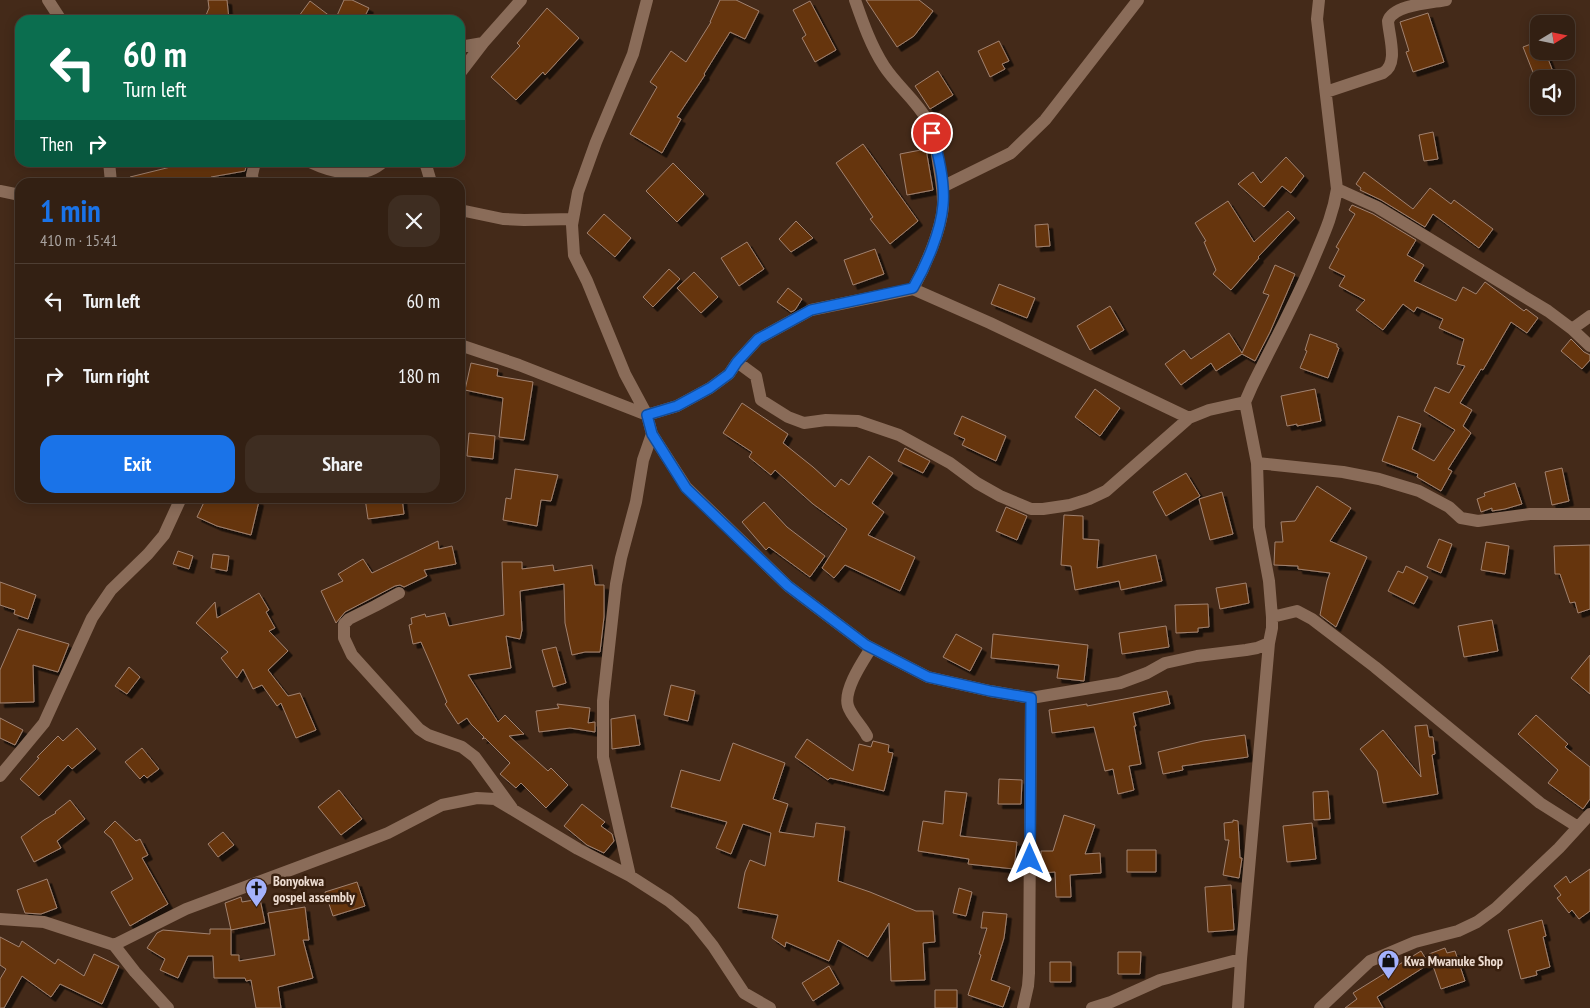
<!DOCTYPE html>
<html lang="en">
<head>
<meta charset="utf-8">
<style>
  :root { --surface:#332013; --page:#3e2d21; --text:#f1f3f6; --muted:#a9a3a0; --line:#4e3e33; --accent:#1a73e8 }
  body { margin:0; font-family:"PT Sans Narrow",sans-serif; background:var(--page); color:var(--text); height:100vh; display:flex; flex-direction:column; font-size:19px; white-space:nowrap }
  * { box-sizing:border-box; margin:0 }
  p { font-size:16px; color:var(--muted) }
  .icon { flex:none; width:28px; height:28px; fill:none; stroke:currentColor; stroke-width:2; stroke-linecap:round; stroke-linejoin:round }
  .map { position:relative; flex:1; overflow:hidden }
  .details { position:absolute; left:15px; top:178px; width:450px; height:325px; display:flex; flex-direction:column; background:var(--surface); border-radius:15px; box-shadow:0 2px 12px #0003,0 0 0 1px var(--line) }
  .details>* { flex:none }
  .hud { position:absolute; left:15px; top:15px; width:450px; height:152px; border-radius:15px; box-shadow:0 2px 12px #0003,0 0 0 1px var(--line); background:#0b6e4f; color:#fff; overflow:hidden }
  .needle { width:32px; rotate:80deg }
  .fabs { position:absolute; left:1530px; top:15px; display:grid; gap:10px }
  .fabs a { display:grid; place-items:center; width:45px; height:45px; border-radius:10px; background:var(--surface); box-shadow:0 2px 12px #0003,0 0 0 1px var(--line); font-size:25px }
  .pin { position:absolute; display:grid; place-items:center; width:42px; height:42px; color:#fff; margin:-21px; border:2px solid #fff; border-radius:50%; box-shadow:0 1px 5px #0007 }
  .me { position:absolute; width:55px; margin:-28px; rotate:0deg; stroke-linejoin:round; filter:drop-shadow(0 0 4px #0008) }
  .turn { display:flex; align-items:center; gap:18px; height:105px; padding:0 25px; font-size:22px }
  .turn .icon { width:65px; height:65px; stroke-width:2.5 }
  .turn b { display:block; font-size:35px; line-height:42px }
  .then { display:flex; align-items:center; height:48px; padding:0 25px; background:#0003; gap:10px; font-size:19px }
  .round { display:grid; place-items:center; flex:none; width:52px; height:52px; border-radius:15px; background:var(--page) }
  .summary { display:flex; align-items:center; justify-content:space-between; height:85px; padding:0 25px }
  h1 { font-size:30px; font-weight:600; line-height:38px; color:var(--accent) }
  .primary-button { display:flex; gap:10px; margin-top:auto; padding:10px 25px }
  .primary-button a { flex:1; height:58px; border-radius:15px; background:var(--accent); color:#fff; font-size:20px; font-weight:600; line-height:58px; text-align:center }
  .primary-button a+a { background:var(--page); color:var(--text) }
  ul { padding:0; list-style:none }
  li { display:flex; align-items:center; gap:15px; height:75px; padding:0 25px; border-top:1px solid var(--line) }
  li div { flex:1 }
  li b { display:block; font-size:19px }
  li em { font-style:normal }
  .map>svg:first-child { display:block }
  .building { fill:#66340e; stroke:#a1826f; filter:url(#shadow) }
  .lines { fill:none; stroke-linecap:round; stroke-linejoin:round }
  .minor { stroke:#8a6c59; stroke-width:12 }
  .route-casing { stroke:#114b97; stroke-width:12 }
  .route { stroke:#1a73e8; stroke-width:9 }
  .labels { text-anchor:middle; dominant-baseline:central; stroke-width:5; stroke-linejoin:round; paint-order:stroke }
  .poi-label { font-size:14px; font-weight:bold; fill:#eddcd1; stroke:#39200f; text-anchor:start }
</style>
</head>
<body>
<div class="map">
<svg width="1590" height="1008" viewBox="0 0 1590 1008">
  <defs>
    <filter id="shadow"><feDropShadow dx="4.5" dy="4.5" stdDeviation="0" flood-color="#0009"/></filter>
  </defs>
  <rect width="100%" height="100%" fill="#442a19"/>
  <path class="building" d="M208,0H227L229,20H204L209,8Z
    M344,0H352L369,8L363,20H296L310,1L335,20Z
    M720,0H736L759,11L745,39L730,32L704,74L705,75L677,117L681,119L662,153L630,134L657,87L650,82L671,51L686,62L711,22H710Z
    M866,0H919L933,11L914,36L897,47Z
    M810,1L836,50L815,62L802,38L806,35L793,10Z
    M547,8L579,38L545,75L543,72L516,100L491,77L520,46L517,43Z
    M1428,13L1444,62L1413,72L1406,52L1409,51L1400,22Z
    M999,41L1009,61L1002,64L1005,69L990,77L978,51Z
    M1539,41V51H1545L1552,69L1539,74L1538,85L1523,47Z
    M938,71L953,95L930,109L915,86Z
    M1433,132L1438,159L1424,161L1419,135Z
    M863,144L918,221L890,244L870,219L873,217L836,163Z
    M926,149L933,190L907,195L900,154Z
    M1286,157L1304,176L1291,193L1282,186L1264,207L1238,184L1253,172L1261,183Z
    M191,162H247L245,171L211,177L212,182H131L130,177Z
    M673,163L704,194L677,222L646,191Z
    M1364,172L1413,209L1430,188L1451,204L1454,200L1493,229L1479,248L1433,214L1425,227L1381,200L1360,190L1361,188L1356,184Z
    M1228,201L1254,242L1288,211L1295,218L1258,257L1259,258L1231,290L1213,274L1216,270L1204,242L1206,241L1195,223Z
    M1352,205L1373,214L1416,240L1407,255L1424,265L1414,281L1456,301L1463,287L1476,294L1485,282L1524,311L1526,309L1538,318L1527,333L1511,322L1483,370L1481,369L1460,403L1472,410L1463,426L1471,433L1448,469L1452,471L1441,491L1417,477L1418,474L1382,461L1398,416L1421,424L1412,449L1434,461L1455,430L1424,411L1435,387L1449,393L1465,366L1457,364L1464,339L1439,328L1443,319L1417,307L1414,312L1403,304L1383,330L1356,310L1365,300L1339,286L1345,276L1329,268L1339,249L1336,247L1355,214L1349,210Z
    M604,214L631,238L615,257L587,233Z
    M796,221L813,238L791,252L779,239Z
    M1048,224L1050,246L1036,247L1035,225Z
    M747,242L764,269L739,286L721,258Z
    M875,249L884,274L853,285L844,260Z
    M1275,265L1295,274L1270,332L1255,361L1242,354L1216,371L1211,363L1181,385L1165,364L1184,350L1191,359L1229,333L1242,353L1269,295L1263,293Z
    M669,269L680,279L653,307L643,297Z
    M694,272L718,297L701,313L677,288Z
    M999,284L1035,298L1027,318L991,304Z
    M788,288L802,299L795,310L791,312L777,302Z
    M1110,306L1124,330L1090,350L1077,326Z
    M1310,334L1337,344V347L1339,348L1328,378L1300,368L1307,351L1305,350Z
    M1571,339L1584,352L1590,355V360L1582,369L1561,351Z
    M471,363L498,369L497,376L533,382L524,440L499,437L503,398L465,390Z
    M1095,389L1120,408L1100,436L1075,417Z
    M1315,389L1321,421L1297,426V424L1287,426L1281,396Z
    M742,403L788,434L783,443L813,467L835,487L841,479L849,485L869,456L893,473L872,503L884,512L868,535L915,557L900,591L845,565L834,578L822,568L847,529L813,504L775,470L771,475L749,457L752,452L723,433Z
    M962,416L1006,436L996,461L962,445L965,439L954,434Z
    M469,433L495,436L493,459L467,456Z
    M905,448L930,461L923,473L898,461Z
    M1562,468L1569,501L1552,505L1545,472Z
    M515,469L558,475L551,501L541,500L537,526L503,520L506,498L511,499Z
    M1186,473L1200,496L1166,516L1153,492Z
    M1515,483L1522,504L1505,509L1492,511V508L1481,512L1477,499L1485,496L1484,493Z
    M1317,486L1351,508L1330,541L1367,557L1336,627L1320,615L1327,581L1330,573L1298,569V566L1274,565L1275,542H1283L1281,522L1295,521Z
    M1222,492L1233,534L1210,540L1199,499Z
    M206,498H245L259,501L251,535L217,526L197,517Z
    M365,498H402L404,514L368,519Z
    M764,502L787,527L825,556L810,577L769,547L766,550L742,522Z
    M1006,507L1027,516L1017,540L996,531Z
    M1064,515L1083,516V539L1099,540L1097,568L1156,555L1162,581L1121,590L1119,581L1075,590L1071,566L1061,565Z
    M1439,539L1452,544L1441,573L1427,567Z
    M438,541L439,549L452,546L456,564L424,570L427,576L404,587L400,585L395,586L345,612L336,623L321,591L343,581L338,574L363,559L372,573Z
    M1486,542L1509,546L1505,574L1481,570Z
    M1590,545V609L1578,613L1575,602L1570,603L1560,574H1555L1554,546Z
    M178,551L193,556L189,569L173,564Z
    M213,554L229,556L227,571L211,568Z
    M502,562H522V569L553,565L554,571L592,565L595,585H604V617L600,652H585L572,655L565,623L564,584L520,591L522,630L520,639L506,636L511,668L468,675L498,722L505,715L524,734L509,736L548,771L551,768L568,785L546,808L521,783L516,788L500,774L510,763L485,738L482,739L484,737L471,724L467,718L458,724L445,704L447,702L421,642L413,644L409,625L412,624L411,618L425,614L426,617L445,613L449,626L504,615Z
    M1406,566L1428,577L1414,604L1388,591L1398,571L1403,573Z
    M0,582L36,595L28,619L14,614L15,610L0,605Z
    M1246,583L1249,603L1220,609L1216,588Z
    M259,593L269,610L266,612L275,628L269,631L288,651L268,670L288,696L300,693L316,730L296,738L281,703L277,706L262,685L253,689L243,669L237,678L221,658L228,652L196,623L215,602L217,618Z
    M1208,604L1209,627L1198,628V632L1176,633L1175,605Z
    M1492,620L1498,651L1464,657L1458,626Z
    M1166,626L1169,647L1122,654L1119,633Z
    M18,629L69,644L58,672L33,665L34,702L0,703V670Z
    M956,634L982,648L970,671L943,657Z
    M993,634L1088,645L1084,681L1057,678L1059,665L991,658Z
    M556,647L566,683L553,687L542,650Z
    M1590,655V694L1571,678Z
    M129,667L140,677L127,694L115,686Z
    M671,685L695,691L688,721L664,715Z
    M1167,691L1170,704L1133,713L1136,726H1134L1141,764L1129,766L1134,790L1118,794L1113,769L1105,771L1094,727L1052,733L1049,710L1087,704V706Z
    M557,704L590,708L588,723L595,722V732L570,728L539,732L536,711L559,708Z
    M635,715L640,745L612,749L611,719Z
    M1536,715L1568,744L1565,747L1590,767V799L1583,809L1548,783L1558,770L1518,734Z
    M0,718L23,730L15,745L0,738Z
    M1427,725L1429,737H1433L1435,754L1432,755L1438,794L1383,803L1377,771L1360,749L1383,730L1421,777L1415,726Z
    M77,728L96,749L72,769L68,765L39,796L20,779L39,758L37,757L58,736L63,741Z
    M1245,735L1248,757L1182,766L1183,770L1163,774L1158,752L1203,741Z
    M807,739L853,771L859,744L871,747L873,741L889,745L888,752L893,753L884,791L830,778L828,780L795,757Z
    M733,743L785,763L773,799L788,804L779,832L814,837L816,823L845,827L838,881L870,892L916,911H933L935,942L923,943L925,980L891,981L889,923L868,957L838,940L829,961L786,942L785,947L772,938L778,915L738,908L745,872L750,860L765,866L771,833L743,824L731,854L716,848L727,822L671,807L681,770L720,781Z
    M142,748L159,769L147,778L144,775L140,779L125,762Z
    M999,779L1022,780L1021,804H998Z
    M339,790L362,819L341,835L318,807Z
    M945,791L967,793L960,836L1017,842L1014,869L968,864L969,859L918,851L923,821L943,824Z
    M1328,791L1330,819L1314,820L1313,792Z
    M70,800L85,819L57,841L61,848L34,862L21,837L44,820L56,813L55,812Z
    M582,804L605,822L601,826L612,834L614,841L604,853L587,845L564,826Z
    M1064,815L1095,825L1085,854L1100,853L1101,873L1070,875L1071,897H1056L1055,872L1042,873L1041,851H1053Z
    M1233,820L1238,821L1240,858H1242L1239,878L1223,875L1229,840H1225L1224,823L1233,822Z
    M115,821L136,841L140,839L148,855L142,858L168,904L130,926L111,892L133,879L112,839L104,832Z
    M1312,823L1316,859L1287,862L1283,826Z
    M223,832L234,845L218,857L208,844Z
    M1127,850H1156V872H1127Z
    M1590,869V911L1579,919L1572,910L1569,913L1557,898L1561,895L1554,886L1566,876L1570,883Z
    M47,879L57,908L41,914L25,913L17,890Z
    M357,882L365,906L333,916L325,892Z
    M1231,885L1234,930L1208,932L1205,887Z
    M959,888L972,892L966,916L953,913Z
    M241,897L242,902L260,899L265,923L231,930L225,903Z
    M305,907L309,940H303L313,978L278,987L281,1008H256L251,980L246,981L245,978H214L213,956H188L178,978L160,970L165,959L147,948L157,933L163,930L210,934V929H231V955H239V961L275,955L268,913Z
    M983,912L1007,914L1004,938L991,980L1010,987L1003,1007L968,995L981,955L979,954L987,928H981Z
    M1542,920L1546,936L1543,937L1550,967L1536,971L1537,975L1521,979L1508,930Z
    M0,937L19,947L22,941L55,964L58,959L84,976L94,954L119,966L102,1004L60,984L51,997L22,976L4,1008H0V979L6,969L0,965Z
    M1445,948L1447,953L1455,951L1465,981L1441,989L1429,954Z
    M1421,951L1429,964L1377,997L1383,1008H1345L1357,999L1353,993Z
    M1118,952H1141L1140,974H1118Z
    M1050,962H1071V982H1050Z
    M829,966L839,984L813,1001L802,983Z
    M935,990H957V1008H935Z"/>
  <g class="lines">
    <path class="minor" d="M48,0L61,20
      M647,0L633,54L596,142L578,192L572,225L574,255L587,281L625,374L647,415L652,434L686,487L788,586L866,645L928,677L990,691L1031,698L1120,683L1147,673L1165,663L1197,656L1246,650L1257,648L1269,643
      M855,0C863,23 871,46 884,66C897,86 916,100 927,120C934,132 936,147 938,161C940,175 943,188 943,202C943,227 925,267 913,289
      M460,47L483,43
      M460,73L483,43L521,0
      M1326,92L1383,73C1399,64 1389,37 1388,21C1393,5 1430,3 1446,0
      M109,162L111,182
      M310,162C333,173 363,180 383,162
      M425,162L431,182
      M253,182L252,175L255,162
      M942,187L1011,153L1045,120L1138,0
      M1337,189L1377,207L1548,311L1572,329L1590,346
      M0,191L20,195
      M460,210L503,219L524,220L573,219
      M1572,329L1590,316
      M460,345L519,365L647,415L677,406L710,388L729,374L737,362L758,339L811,310L913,289L990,323L1189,418L1209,410L1245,402
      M737,362L756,376L761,400L788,417L804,423L826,420L858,421L899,435L950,463L977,483L1000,496L1031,509H1043L1070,505L1089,499L1106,491L1189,418
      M1257,463L1343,472L1379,479L1419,491L1449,507L1461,518L1478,521L1530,514H1590
      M399,593L375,606L349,619L344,624V638L352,655L419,729L428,735L462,747L475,757L512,808
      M1272,617L1297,611L1312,619L1375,667L1540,803L1578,827
      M867,736C862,726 851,716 848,706C843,690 863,661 871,648
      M0,776L44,723L92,618L111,590L148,554L164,535L181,498
      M630,876L603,757V701L616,584L621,558L636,502L643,460L652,434
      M0,919L44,922L114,945L186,909L352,847L388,833L442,805L477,798L495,799L578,849L630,876L669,901L693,921L713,946L744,993L770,1008
      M114,945L135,972L168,1008
      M1023,1008L1028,986L1029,973L1031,698
      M1092,1008L1111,1002L1160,980L1241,959
      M1238,1008L1241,959L1269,643L1272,628V617L1269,581L1259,527L1257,463L1245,402L1252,386C1273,343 1296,302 1314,258C1324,234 1333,215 1337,189L1317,19L1319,0
      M1320,1008L1370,961L1415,942L1458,931L1477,922L1496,908L1559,848L1590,814"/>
  </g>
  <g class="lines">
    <defs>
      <path id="route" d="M932,133C938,153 945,184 943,205C941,231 926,266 913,288L811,310L758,339L737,362L729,374L710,388L677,406L647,415L652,434L686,488L788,586L866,645L928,677L990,691L1031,698L1030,859"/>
    </defs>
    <use href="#route" class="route-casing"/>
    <use href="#route" class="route"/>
  </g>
  <defs>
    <symbol id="church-pin" viewBox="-11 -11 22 30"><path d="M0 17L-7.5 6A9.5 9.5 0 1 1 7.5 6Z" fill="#a4b2fc" stroke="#39200f"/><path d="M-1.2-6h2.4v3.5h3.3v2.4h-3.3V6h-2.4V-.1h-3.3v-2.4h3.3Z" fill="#111"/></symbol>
    <symbol id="shop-pin" viewBox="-11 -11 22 30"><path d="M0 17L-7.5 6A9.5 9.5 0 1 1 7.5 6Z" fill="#a4b2fc" stroke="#39200f"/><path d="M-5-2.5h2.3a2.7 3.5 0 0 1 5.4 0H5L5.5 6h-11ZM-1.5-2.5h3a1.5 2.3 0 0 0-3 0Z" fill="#111"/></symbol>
  </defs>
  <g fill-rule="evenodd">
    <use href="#church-pin" x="244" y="876" width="25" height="34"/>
    <use href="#shop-pin" x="1376" y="948" width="25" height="34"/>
  </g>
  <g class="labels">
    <g class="poi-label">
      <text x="273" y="881">Bonyokwa<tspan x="273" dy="16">gospel assembly</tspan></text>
      <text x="1404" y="961">Kwa Mwanuke Shop</text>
    </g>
  </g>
</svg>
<div class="fabs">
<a><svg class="needle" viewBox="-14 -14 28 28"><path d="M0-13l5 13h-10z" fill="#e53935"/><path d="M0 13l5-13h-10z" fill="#a9a3a0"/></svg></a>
<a><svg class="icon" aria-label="sound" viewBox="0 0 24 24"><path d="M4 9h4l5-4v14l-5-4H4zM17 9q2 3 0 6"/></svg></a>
</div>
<div class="pin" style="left:932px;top:133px;background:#d93025"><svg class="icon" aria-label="arrive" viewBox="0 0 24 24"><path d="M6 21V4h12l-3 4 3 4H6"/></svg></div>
<svg class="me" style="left:1030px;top:859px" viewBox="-20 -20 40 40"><path d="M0-17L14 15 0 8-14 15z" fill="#1a73e8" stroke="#fff" stroke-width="4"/></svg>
<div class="hud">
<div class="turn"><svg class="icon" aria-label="left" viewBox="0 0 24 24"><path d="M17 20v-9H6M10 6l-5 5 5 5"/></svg><div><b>60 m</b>Turn left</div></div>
<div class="then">Then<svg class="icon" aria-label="right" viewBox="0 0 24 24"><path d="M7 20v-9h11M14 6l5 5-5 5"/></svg></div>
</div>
<section class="details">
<div class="summary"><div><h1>1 min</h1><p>410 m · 15:41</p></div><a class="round"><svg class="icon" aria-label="close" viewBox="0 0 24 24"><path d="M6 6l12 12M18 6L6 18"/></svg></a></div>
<ul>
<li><svg class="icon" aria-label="left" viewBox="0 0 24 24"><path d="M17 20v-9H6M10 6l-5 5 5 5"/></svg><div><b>Turn left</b></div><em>60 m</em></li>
<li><svg class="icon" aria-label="right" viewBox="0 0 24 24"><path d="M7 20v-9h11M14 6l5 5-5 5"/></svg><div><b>Turn right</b></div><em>180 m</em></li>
</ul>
<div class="primary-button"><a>Exit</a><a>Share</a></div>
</section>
</div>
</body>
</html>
